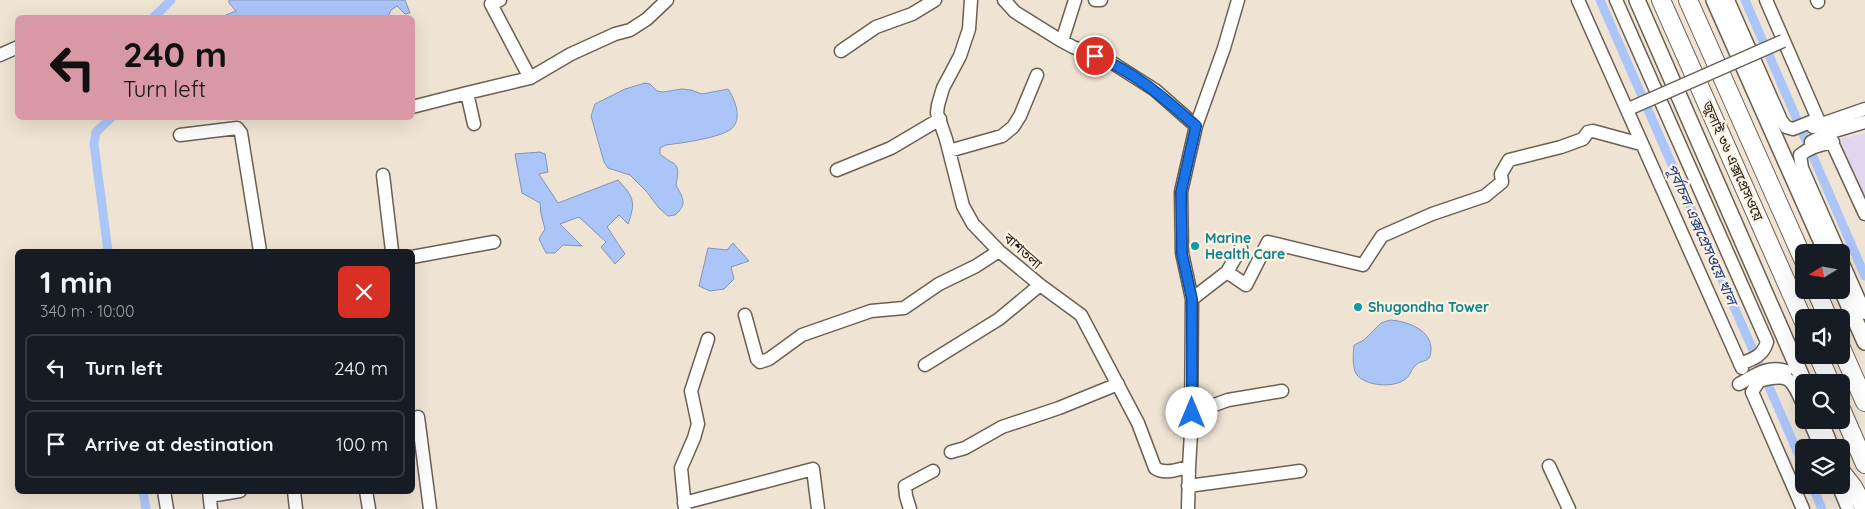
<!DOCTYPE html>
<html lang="en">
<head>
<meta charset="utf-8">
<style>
  :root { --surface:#171b24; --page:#242831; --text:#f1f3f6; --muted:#9ea1a6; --line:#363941 }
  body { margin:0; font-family:Quicksand,"Noto Sans Bengali",sans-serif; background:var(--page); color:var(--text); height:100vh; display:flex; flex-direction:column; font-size:19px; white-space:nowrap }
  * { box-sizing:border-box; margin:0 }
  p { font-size:16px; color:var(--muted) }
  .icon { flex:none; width:28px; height:28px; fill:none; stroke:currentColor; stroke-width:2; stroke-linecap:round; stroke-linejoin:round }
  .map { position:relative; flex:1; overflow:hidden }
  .side { position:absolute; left:15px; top:249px; width:400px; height:245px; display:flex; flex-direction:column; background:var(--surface); border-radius:8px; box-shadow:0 5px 20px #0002 }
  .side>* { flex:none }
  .guide { position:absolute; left:15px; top:15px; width:400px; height:105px; border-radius:8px; box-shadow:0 5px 20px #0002; background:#d898a5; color:#111; overflow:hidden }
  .needle { width:32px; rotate:259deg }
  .fabs { position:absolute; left:1795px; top:244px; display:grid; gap:10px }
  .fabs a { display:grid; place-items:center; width:55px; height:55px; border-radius:8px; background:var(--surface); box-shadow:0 5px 20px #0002; font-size:25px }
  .pin { position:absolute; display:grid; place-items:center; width:42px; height:42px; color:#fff; margin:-21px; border:2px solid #fff; border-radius:50%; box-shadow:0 1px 5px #0007 }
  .me { position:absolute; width:55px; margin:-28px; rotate:0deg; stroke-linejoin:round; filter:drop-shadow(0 0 4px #0008) }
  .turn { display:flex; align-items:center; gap:18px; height:105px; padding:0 25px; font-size:22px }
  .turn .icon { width:65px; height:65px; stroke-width:2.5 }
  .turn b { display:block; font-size:35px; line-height:42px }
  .round { display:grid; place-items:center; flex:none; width:52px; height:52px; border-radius:8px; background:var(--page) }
  .headline { display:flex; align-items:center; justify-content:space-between; height:85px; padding:0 25px }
  h1 { font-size:30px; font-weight:800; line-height:38px }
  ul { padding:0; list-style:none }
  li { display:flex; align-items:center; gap:15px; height:68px; margin:0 10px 8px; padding:0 15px; border:2px solid var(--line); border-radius:8px }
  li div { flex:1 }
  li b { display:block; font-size:19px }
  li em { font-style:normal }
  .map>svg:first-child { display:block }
  .education { fill:#e1d7ec }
  .water { fill:#acc5f9; stroke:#8293b5 }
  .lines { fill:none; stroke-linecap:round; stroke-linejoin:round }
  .canal { stroke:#acc5f9; stroke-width:9 }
  .minor-casing { stroke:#6a6052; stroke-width:15 }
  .major-casing { stroke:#6a6052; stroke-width:18 }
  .highway-casing { stroke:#6a6052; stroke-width:20 }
  .minor { stroke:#fff; stroke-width:12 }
  .major { stroke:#fff; stroke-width:15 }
  .highway { stroke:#fff; stroke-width:18 }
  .minor-bridge-casing { stroke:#6a6052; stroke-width:15; stroke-linecap:butt }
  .minor-bridge { stroke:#fff; stroke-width:12 }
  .route-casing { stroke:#114b97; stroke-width:12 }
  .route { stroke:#1a73e8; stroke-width:9 }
  .culture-dot { fill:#0f9aa8; stroke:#fdf1e1; stroke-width:2 }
  .labels { text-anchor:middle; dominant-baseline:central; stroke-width:4.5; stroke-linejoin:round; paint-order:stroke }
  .street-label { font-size:14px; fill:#211d17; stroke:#fdf1e1 }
  .culture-label { font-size:14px; font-weight:bold; fill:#0d838f; stroke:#fdf1e1; text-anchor:start }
  .water-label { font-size:15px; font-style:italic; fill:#1f3d86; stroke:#fdf1e1 }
</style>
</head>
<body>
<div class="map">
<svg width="1865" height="509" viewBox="0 0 1865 509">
  <rect width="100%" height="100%" fill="#efe4d4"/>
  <path class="education" d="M1865,133V206L1836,140Z"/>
  <path class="water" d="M229,0H405L410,13L405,14L397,6L391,10L388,17H227L226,15L236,11L229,3Z
    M645,83L650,84L657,91L663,92L682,89L691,90L702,94L728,89C735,99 743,120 731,129C720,138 681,143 666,145L660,148V154C675,167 681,160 676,185C683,198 688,204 675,215L668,216L659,208L646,191L630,175L608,168L604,162L591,116L595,104L625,89Z
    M540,152L545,154L548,172L539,174L558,203L618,180C634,197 636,202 628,224L619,215L607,227L625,254L615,264L601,247L606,242L579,217L560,224L582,246L563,245L555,253H546L539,239L545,229L541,214L540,203L522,193L515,154Z
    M733,243L749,261L731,267L734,279L724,289L710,291L699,286L708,248L727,250Z
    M1390,320C1405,321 1429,328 1431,347C1431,350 1431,355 1429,358C1426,362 1419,361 1416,365C1411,369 1410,377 1404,380C1393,388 1366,386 1357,375C1352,368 1353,354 1354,345L1364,340L1381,323Z"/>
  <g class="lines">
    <path class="canal" d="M1600,0L1804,467
      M1745,0L1865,276
      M153,18L171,0
      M108,251L94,144L96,132L111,118
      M1812,485L1822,509
      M143,491L146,509"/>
    <defs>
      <path id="minor" d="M500,0L491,4L530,78
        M971,0L969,29L960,56L943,88L938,105L937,113L946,139L963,206L973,224L999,251L1040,285L1081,315L1138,423L1155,468C1165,475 1178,469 1189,467
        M1004,0L1015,12L1060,40L1073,47L1111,62L1155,90L1196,126L1181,192L1182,253L1192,299L1191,433L1189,467L1188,509
        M1095,0H1101
        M1578,0L1742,368
        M1616,0L1767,342C1763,356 1753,359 1740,364
        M1728,0L1781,120L1786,127L1793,129L1818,119
        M1766,0L1820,124
        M1817,0L1818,2
        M1062,41L1075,0
        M841,51L876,27L912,14L935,0
        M0,55L18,47
        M412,107L467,93
        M474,124L467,93L530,78L571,54L615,34L630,30L647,19L667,0
        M1196,126L1224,48L1238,0
        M1813,127L1865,109
        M180,135L237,128L241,133L260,251
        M1829,136L1865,214
        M1811,142L1828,133L1865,122
        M1833,142C1821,144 1810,147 1800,155L1802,168L1839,252
        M949,151L1002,136L1013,127L1020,116L1037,75
        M837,170L891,148L940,119
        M383,175L392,251
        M412,257L494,242
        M1841,259L1865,313
        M1227,272L1241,248
        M1192,299L1227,272L1246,285L1268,242L1363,265L1382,236L1432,214L1485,196L1502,182L1501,174L1509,160L1561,147L1583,139L1588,132L1593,131L1641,144
        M745,315L757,359L760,362L769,359L802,335L871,311L904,308L939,284L976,266L999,251
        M925,365L999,319L1040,285
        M1739,384C1755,375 1768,365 1786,371
        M1192,413L1228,400L1282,391
        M418,417L430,509
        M1809,420L1821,448
        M951,452L965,448L1002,427L1059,408L1118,384
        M1549,466L1569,509
        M1838,485L1848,509
        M1188,486L1300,471
        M164,491L167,509
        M209,491L211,509
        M294,491L296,509
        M366,491L369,509
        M210,496L240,491
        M684,503L813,469L818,509
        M685,509L681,468L694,438L698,424L691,391L708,339
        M910,509L906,496L905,486L933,471
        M1803,509L1752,392L1759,381C1790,372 1792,379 1804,407"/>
      <path id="major" d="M1637,0L1804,382
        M1714,0L1826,252
        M1841,288L1865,342
        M1820,420L1831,448"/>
      <path id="highway" d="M1661,0L1804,322
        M1688,0L1804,261
        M1816,290L1828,318
        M1841,348L1865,402
        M1818,355L1830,382
        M1841,409L1865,464
        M1842,473L1853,487L1865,509"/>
    </defs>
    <use href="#minor" class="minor-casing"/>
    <use href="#major" class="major-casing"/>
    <use href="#highway" class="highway-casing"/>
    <use href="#minor" class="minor"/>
    <use href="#major" class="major"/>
    <use href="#highway" class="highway"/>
    <defs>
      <path id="minor-bridge" d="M1633,107L1783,41"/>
    </defs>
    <use href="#minor-bridge" class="minor-bridge-casing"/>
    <use href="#minor-bridge" class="minor-bridge"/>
  </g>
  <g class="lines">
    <defs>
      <path id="route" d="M1095,56C1134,71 1165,99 1196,126L1181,192L1182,254L1192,299V413"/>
    </defs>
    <use href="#route" class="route-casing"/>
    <use href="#route" class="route"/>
  </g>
  <g class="culture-dot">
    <circle cx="1195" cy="246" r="5"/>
    <circle cx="1358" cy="307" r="5"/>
  </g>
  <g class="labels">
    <g class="street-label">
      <text transform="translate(1733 161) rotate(66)">জুলাই ৩৬ এক্সপ্রেসওয়ে</text>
      <text transform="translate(1023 251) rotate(42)">বাশতলা</text>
    </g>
    <g class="culture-label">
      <text x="1205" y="238">Marine<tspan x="1205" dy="16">Health Care</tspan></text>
      <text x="1368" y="307">Shugondha Tower</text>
    </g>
    <g class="water-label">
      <text transform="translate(1702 234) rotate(66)">পূর্বাচল এক্সপ্রেসওয়ে খাল</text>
    </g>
  </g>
</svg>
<div class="fabs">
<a><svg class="needle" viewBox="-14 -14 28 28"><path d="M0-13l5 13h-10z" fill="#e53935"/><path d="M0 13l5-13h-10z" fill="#9ea1a6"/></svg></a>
<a><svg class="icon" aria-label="sound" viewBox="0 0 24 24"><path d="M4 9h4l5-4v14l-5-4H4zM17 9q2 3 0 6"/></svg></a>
<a><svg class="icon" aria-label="search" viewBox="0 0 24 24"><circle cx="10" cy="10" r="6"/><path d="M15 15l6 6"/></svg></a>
<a><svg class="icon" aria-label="layers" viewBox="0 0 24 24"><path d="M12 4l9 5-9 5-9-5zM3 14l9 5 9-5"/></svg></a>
</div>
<div class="pin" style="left:1095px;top:56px;background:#d93025"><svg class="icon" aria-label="arrive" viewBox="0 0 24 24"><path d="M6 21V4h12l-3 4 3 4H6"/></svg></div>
<svg class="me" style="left:1192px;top:413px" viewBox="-20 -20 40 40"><circle r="19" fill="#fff"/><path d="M0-13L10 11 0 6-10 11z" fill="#1a73e8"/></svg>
<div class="guide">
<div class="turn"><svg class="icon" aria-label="left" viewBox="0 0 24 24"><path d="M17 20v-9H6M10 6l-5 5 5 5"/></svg><div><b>240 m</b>Turn left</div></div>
</div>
<section class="side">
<div class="headline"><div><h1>1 min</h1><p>340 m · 10:00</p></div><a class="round" style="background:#d93025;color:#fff"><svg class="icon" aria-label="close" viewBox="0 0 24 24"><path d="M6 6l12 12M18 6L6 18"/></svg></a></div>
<ul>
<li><svg class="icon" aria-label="left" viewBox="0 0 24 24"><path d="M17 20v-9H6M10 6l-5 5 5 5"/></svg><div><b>Turn left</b></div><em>240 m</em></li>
<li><svg class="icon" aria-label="arrive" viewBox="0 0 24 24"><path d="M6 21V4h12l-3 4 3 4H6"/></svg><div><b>Arrive at destination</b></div><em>100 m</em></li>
</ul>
</section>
</div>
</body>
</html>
